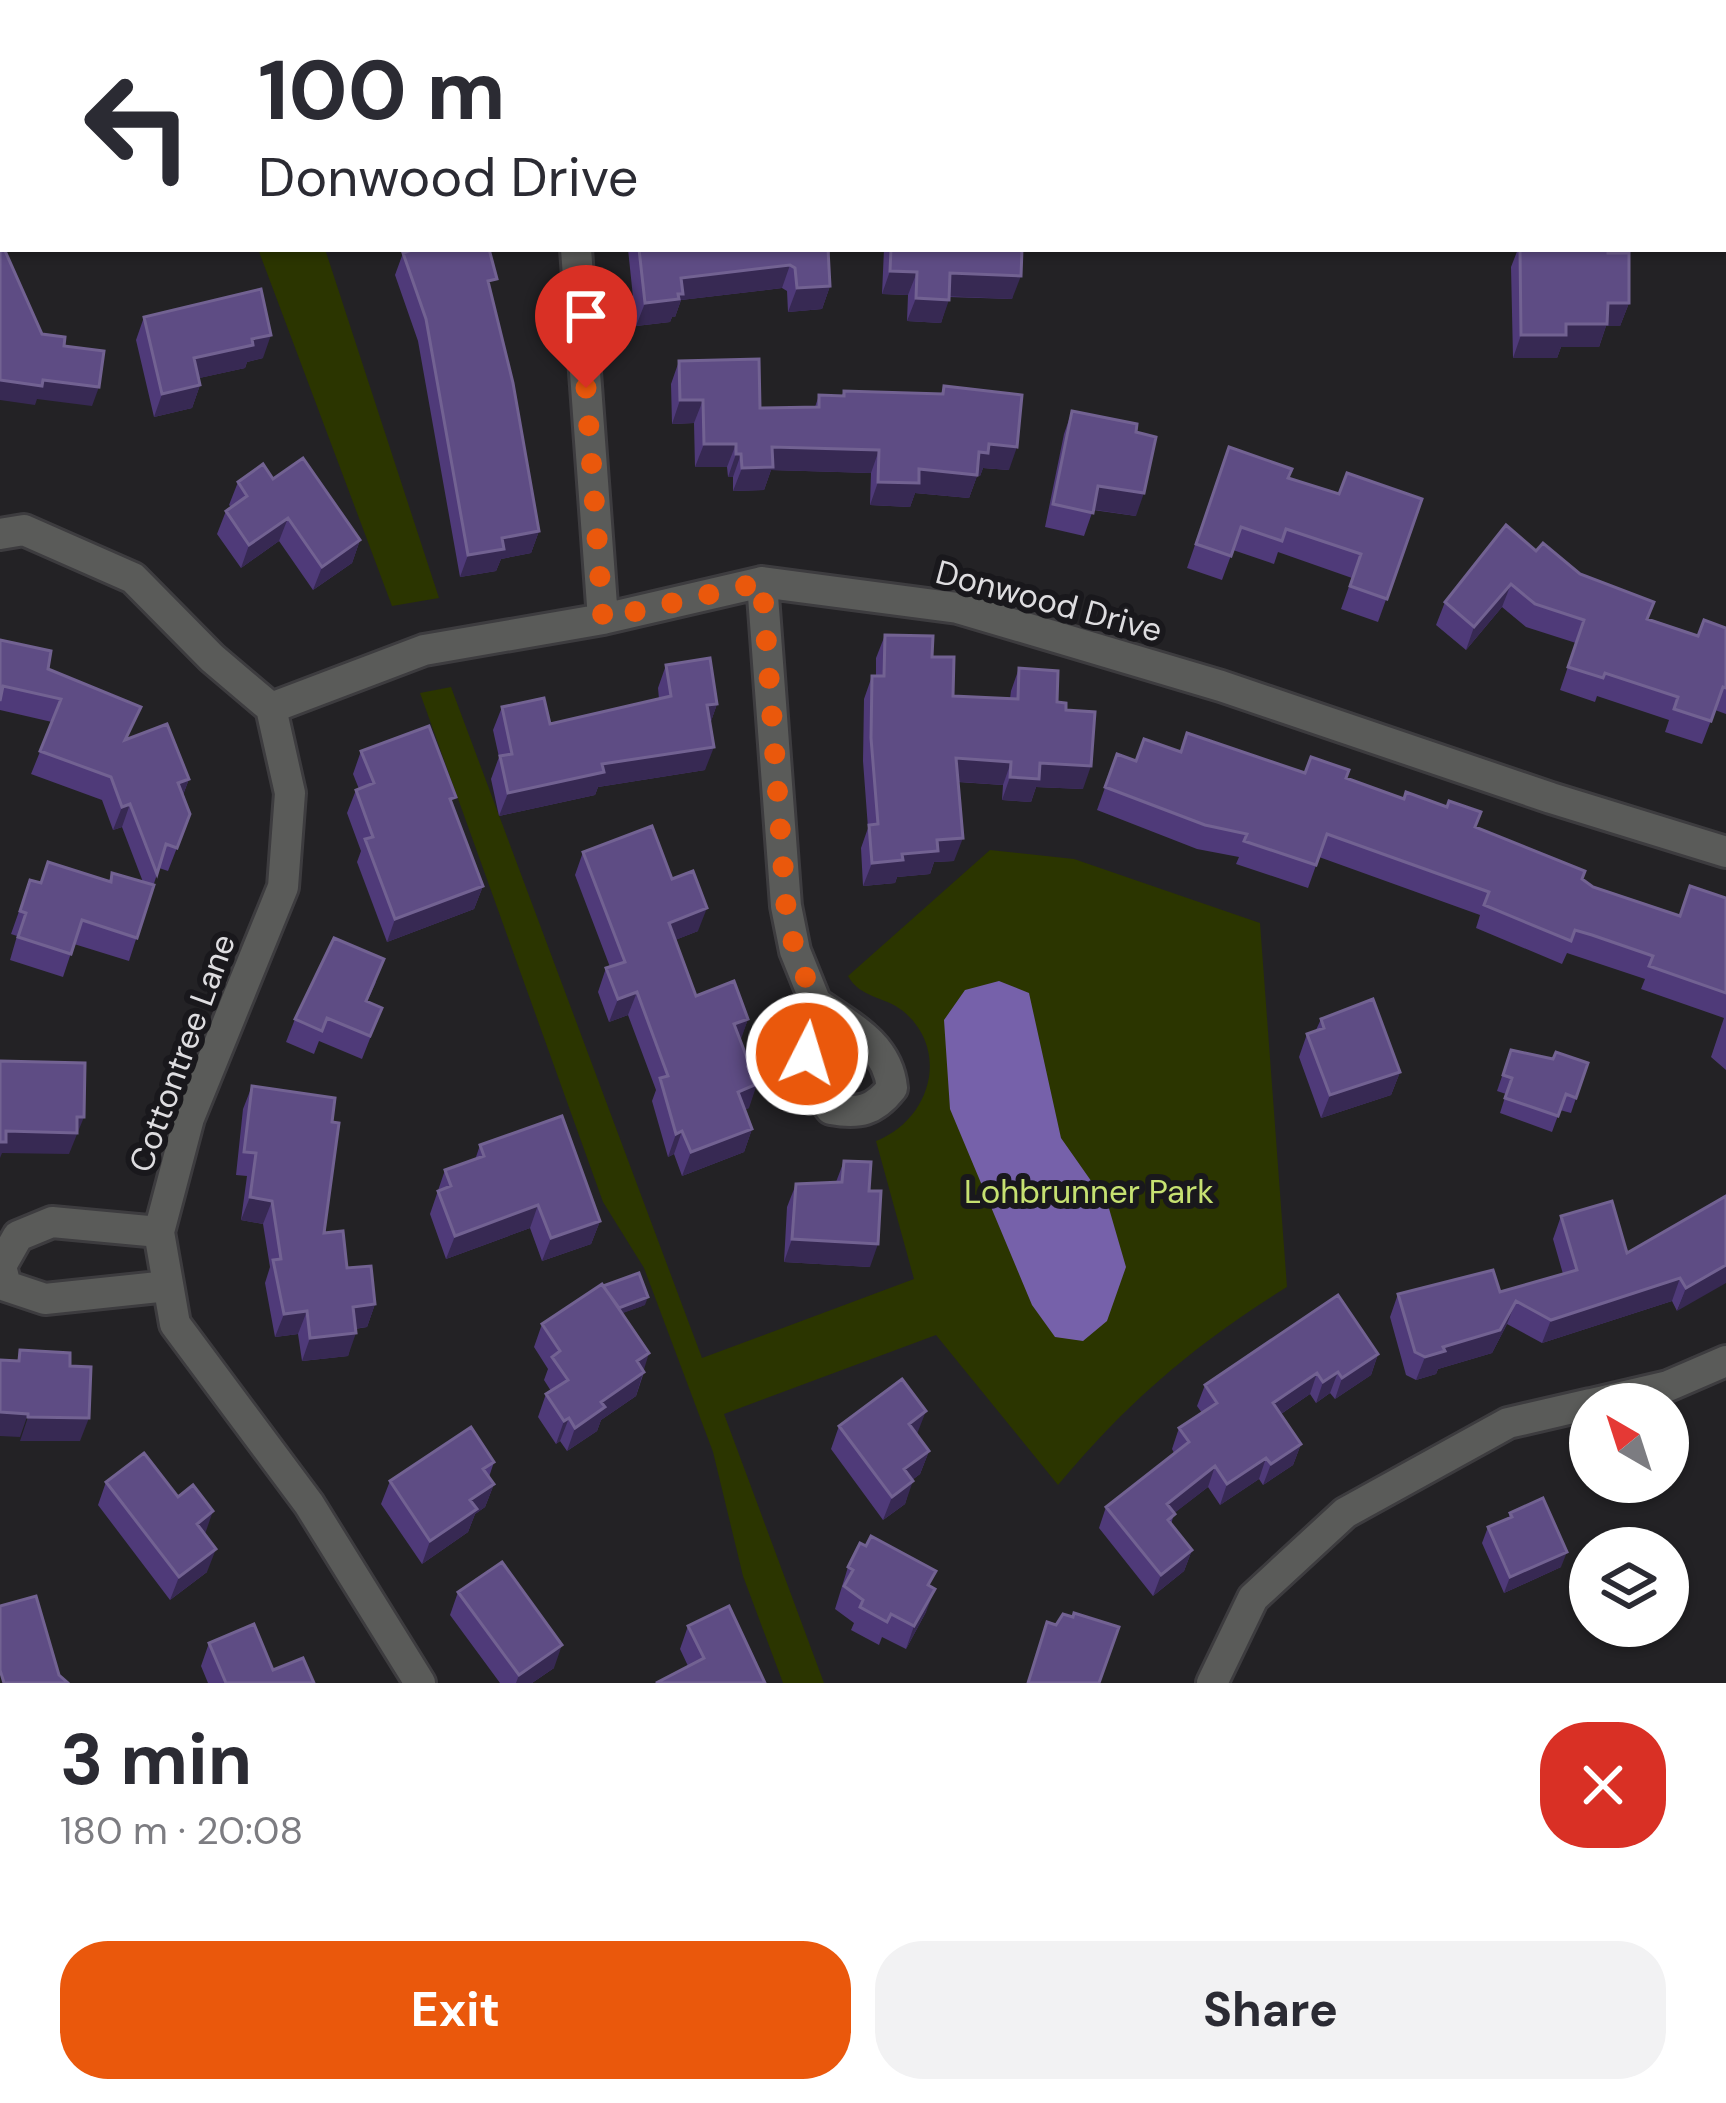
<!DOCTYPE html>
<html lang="en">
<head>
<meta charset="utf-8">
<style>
  :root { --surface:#fff; --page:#f2f2f3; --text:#2b2b33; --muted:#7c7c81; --accent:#ea580c }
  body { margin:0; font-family:"DM Sans",sans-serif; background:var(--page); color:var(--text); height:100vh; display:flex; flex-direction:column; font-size:45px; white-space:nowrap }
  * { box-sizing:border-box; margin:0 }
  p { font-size:39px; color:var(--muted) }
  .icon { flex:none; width:66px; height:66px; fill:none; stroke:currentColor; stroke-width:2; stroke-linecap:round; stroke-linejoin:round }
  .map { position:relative; height:1683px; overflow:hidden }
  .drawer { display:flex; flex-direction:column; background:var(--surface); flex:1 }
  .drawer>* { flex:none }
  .top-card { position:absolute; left:0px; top:0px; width:1728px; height:252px; box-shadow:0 3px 9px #0004; background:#fff; color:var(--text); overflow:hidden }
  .needle { width:78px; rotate:321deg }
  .controls { position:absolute; left:1569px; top:1383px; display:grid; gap:24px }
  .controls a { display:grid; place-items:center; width:120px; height:120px; border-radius:50%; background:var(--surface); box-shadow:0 3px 9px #0004; font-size:60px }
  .pin { position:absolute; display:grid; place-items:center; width:102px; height:102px; color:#fff; margin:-123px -51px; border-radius:50% 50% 50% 0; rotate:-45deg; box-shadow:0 0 12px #0007 }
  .pin .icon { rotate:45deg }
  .me { position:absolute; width:132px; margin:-66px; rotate:5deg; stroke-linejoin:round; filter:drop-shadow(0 0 9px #0008) }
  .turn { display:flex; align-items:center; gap:42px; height:252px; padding:0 60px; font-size:54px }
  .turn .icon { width:156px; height:156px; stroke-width:2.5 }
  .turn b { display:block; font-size:84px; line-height:102px }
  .round { display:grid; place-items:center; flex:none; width:126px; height:126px; border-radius:48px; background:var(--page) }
  .head { display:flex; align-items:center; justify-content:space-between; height:204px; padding:0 60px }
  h1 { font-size:72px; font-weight:700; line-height:90px }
  .button { display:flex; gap:24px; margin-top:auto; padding:24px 60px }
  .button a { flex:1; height:138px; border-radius:48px; background:var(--accent); color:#fff; font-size:48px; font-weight:700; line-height:138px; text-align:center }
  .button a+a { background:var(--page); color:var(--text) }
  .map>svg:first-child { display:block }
  .green { fill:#2b3500 }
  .water { fill:#7661aa }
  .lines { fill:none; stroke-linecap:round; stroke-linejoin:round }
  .minor-casing { stroke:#3d3c3f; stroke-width:36 }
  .minor { stroke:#5a5b59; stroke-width:30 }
  .wall { fill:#4f3a79 }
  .shaded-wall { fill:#372953 }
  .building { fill:#5e4c84; stroke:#726292; stroke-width:3 }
  .route { stroke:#ea580c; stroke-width:21; stroke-dasharray:0 37.8 }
  .labels { text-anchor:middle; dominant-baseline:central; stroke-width:12; stroke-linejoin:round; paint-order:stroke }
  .street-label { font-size:33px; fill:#dedde0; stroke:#19181c }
  .park-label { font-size:33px; fill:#c6e171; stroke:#19181c }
</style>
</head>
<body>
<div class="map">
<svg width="1726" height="1683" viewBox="0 0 1726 1683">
  <rect width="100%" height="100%" fill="#232225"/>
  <path class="green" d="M258,249H325L439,598L392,606Z
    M451,687L702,1358L914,1279L876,1141C930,1120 951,1051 903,1011C884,996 860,998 848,976L990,850L1074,859L1260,923L1287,1287C1196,1343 1127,1402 1058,1485L936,1335L724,1414L824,1683H783L743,1576L713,1452L644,1268L603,1202L420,693Z"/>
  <path class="water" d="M999,981L1029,993L1061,1138L1108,1205L1126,1267L1107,1321L1083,1341L1055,1337L1032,1305L950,1109L944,1020L965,990Z"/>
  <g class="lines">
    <defs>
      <path id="minor" d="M516,0L517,3
        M576,249L603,619
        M0,534L24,530L133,578L212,658L271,708L290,793L283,887L189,1118L159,1232L175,1324L309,1504L420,1683
        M762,582L786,906L795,951L816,1003L807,1054L814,1086L831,1109C859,1114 874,1111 892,1088C888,1045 850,1026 816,1003
        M271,708L424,650L603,619L762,582L958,608L1221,686L1551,798L1726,852
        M159,1232L52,1222L18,1236L1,1266L6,1286L45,1299L168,1286
        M1591,1404L1668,1386L1726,1361
        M1212,1683L1253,1598L1345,1513L1508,1423L1590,1404"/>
    </defs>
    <use href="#minor" class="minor-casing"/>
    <use href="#minor" class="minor"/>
  </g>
  <path class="wall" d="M628,249H831L829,256L830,286L822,309L788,312L787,291L782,288L681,300L675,317H672L670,322L636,326Z
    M884,249H1022L1012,299L949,297L941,323L907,321L908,295L882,294Z
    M1518,249H1608L1629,303L1620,326H1606L1599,347H1561L1557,358H1513L1511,267Z
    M403,253L491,294L539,531L531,553L501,559L496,571L460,577L418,341L395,275Z
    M144,317L263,358L247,362L245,368L199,378L200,385L192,408L154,417L136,340Z
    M679,361L760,408L815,407L819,395H842L844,391L941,394L944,386L1009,470L983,468L980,476H977L969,498L915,493L910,507L870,505L871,473L771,470L764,490L733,491V477H728L727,467H695L694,423L672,424L671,384Z
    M1072,411L1136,432V516L1093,510L1084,536L1045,527L1064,434Z
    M1229,447L1288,478L1339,494L1422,499L1378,622L1341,609L1352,578L1278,552L1274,564L1233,550L1222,580L1187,568Z
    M273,479L360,540L352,563L313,590L279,541L241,568L217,534L226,511L231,507L229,505L238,482Z
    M1536,551L1580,574L1647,619L1698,636L1726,628V714L1715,710L1702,744L1665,732L1669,720L1597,696L1595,702L1560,690L1576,643L1526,627L1502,607L1466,650L1436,625L1445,602Z
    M885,635L932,657L953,696L1010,699L1011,691L1019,668L1066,710L1083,789L1036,787L1031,802L1002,800L1003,785L958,782L954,861L934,862L930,874L897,877L895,883L863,886L861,848L868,828L863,761L864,699L872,676H876V658Z
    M0,640L48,669L128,739L189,779L183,795L190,814L168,871L159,868L129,961L74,944L63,977L10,960L17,936L11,934L30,880L40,883L109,881L112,873L143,882L122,827L113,830L102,800L31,774L52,722L0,710Z
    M666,665L717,704L710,724L705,770L598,787L595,795L499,816L491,779L499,757L493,730L502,707L550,724L659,699L658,688Z
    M361,751L452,806L483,886L474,909L387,942L357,862L361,851L347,813L356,790L359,789L353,774Z
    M1181,752L1305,773L1346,778L1475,827L1593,887L1679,916L1726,898V1070L1711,1057L1724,1018L1641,989L1645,979L1567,953L1562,964L1476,928L1480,915L1319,857L1308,888L1236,864L1239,857L1197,849L1097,810L1117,754L1136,761Z
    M583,852L672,879L698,931L675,940L696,996L748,1019L740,1040L749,1108L745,1109L752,1129L744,1152L682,1176L674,1154L668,1157L652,1101L656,1090L628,1015L609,1022L598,992L606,968L610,967L575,875Z
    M376,982L367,1002L382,1008L362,1059L319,1041L314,1054L286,1042L295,1019Z
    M1321,1019L1400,1072L1391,1095L1321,1118L1299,1057L1307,1034L1316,1030Z
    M1511,1050L1553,1059L1588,1063L1571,1113L1560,1110L1552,1132L1500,1113L1506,1094L1497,1091Z
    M252,1086L332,1122L324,1233L347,1268L375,1304L367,1327L355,1329L348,1356L302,1361L298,1334L275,1337L265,1283L270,1267L263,1224L241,1220L247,1176L236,1175L243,1109Z
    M480,1145L600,1221L591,1244L542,1261L530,1228L446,1259L430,1214L445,1170L475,1160Z
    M844,1161L870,1267L784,1262L787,1207L796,1184L836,1182Z
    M1726,1196L1677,1311L1672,1301L1542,1343L1507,1324L1492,1353L1438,1369L1436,1374L1416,1380L1406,1375L1390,1317L1398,1294L1500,1292L1563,1274L1553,1239L1561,1216L1627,1253Z
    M645,1305L622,1313L644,1372L636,1396L601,1420L597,1431L567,1451L560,1441L556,1444L538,1417L546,1394L551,1391L544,1380L548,1369L534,1347L542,1324Z
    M1378,1354L1371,1375L1335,1399L1330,1393L1316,1403L1310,1394L1281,1414L1301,1444L1293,1465L1263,1485L1259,1479L1220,1505L1208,1487L1174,1513L1171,1525L1192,1550L1184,1571L1153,1596L1099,1528L1106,1507L1174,1453L1172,1449L1179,1428L1202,1413L1197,1406L1205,1385Z
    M839,1426L917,1434L929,1451L920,1474L912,1480L905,1504L883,1520L831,1449Z
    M494,1462L489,1477L494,1484L485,1507L475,1514L468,1532L422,1564L381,1504L390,1481Z
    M106,1482L207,1572L170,1600L98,1505Z
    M1510,1513L1561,1567L1504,1593L1482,1543L1488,1527L1508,1519Z
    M848,1567L930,1586L926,1612L906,1649L882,1637L879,1645L851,1630L854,1623L835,1609Z
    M458,1592L554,1668L532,1683H500L450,1615Z
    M688,1626L765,1683L688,1666L680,1649Z
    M209,1643L273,1670L314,1683H208L201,1666Z"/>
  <path class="shaded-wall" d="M791,1H826L825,3H790Z
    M790,265L782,288L681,300L675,317H672L670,322L636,326L645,303L681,278Z
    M890,271L917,272L908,295L882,294Z
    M950,273L1021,276L1012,299L942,296Z
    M830,286L822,309L788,312L797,288Z
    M916,298L949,300L941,323L907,321Z
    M1608,303H1629L1620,326H1606L1599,347H1561L1557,358H1513L1521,335L1566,324Z
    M271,335L263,358L247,362L245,368L186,381L194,358Z
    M0,380H43L99,387L92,406L37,399L35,405L0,400Z
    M200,385L192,408L154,417L162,394Z
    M680,400H703L694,423L672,424Z
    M704,444H736L727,467H695Z
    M989,444L1017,447L1009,470L983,468L980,476H977L969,498L915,493L910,507L870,505L878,482L979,452Z
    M772,447L879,450L871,473L771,470L764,490L733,491L742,468Z
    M736,454H741L733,477H728Z
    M1098,486L1144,493L1136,516L1090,509Z
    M288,518L279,541L241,568L249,545Z
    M539,531L531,553L501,559L496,571L460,577L468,555L502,538Z
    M360,540L352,563L313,590L322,567Z
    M1511,584L1502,607L1466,650L1474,627Z
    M717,704L709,727L707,705Z
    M714,747L705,770L598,787L595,795L499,816L508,793L602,764Z
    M956,758L1011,762L1003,785L948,781Z
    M1040,763L1091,766L1083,789L1036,787L1031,802L1002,800L1010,777Z
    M189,779L180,802L178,783Z
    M130,804L122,827L113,830L122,807Z
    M963,838L954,861L934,862L930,874L897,877L895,883L863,886L872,863L902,854L937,840Z
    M483,886L474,909L387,942L395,919Z
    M707,908L698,931L660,946L669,923Z
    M637,992L628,1015L609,1022L618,999Z
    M748,1019L740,1042L734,1024Z
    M1400,1072L1391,1095L1321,1118L1330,1095Z
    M757,1084L749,1108L730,1115L738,1092Z
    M77,1117H84L69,1154L2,1153L0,1158V1142L6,1131Z
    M752,1129L744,1152L682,1176L691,1152Z
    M682,1131L674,1154L668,1157L676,1134Z
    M250,1197L272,1201L263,1224L241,1220Z
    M538,1205L530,1228L446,1259L455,1236Z
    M600,1221L591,1244L542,1261L551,1238Z
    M792,1239L878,1244L870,1267L784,1262Z
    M1726,1265V1283L1677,1311L1686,1288Z
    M1680,1278L1672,1301L1542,1343L1551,1320Z
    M648,1297L645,1305L604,1320L607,1312Z
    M1516,1301L1507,1324L1492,1353L1438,1369L1436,1374L1416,1380L1425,1357Z
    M375,1304L367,1327L344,1330L353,1307Z
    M307,1311L298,1334L275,1337L284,1314Z
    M356,1333L348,1356L302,1361L310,1338Z
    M649,1353L636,1396L601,1420L597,1431L567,1451L575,1428L601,1402L637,1361Z
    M1378,1354L1371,1375L1335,1399L1342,1378Z
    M1338,1372L1330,1393L1316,1403L1323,1382Z
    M1317,1373L1310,1394L1266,1424L1273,1403Z
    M926,1411L917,1434L909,1424Z
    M0,1412L28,1414L20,1437L0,1436Z
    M28,1417L89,1418L80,1441H20Z
    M569,1418L560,1441L556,1444L564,1421Z
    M1301,1444L1293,1465L1263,1485L1271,1464Z
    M929,1451L920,1474L896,1492L904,1469Z
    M1266,1458L1259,1479L1220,1505L1227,1484Z
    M1215,1466L1208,1487L1159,1525L1167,1504Z
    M913,1481L905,1504L883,1520L892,1497Z
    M494,1484L485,1507L475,1514L468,1532L422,1564L430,1541L470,1500Z
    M213,1511L205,1534L197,1524Z
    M216,1549L207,1572L170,1600L179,1577Z
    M1192,1550L1184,1571L1153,1596L1161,1575Z
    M1567,1552L1561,1567L1504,1593L1510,1577Z
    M935,1589L926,1612L906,1649L914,1626Z
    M562,1645L554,1668L532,1683H516L519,1675Z"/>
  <path class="building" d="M346,0H416L417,3H347Z
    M591,0H661L662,3H592Z
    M739,0H826V1L739,3Z
    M860,0H970V3H860Z
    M2,244L42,334L65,337L64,346L104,351L99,387L43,380L42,386L0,380V245Z
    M415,249H489L497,279L488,281L513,383L539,531L502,538L504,549L468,555L426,319L403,253Z
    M639,249H828L830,286L797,288L795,268L790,265L681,278L683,294H678L679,299L645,303Z
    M891,249H1022L1021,276L950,273L949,300L916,298L917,272L890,271Z
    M1520,249H1608V253H1629V303H1608L1607,324H1566V335H1521Z
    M261,289L271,335L252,339L253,345L194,358L200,385L162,394L144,317Z
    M759,359L760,408L819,407V395L844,396V391L943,394L944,386L1022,395L1017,447L989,444L988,453L979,452L977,475L919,469V483L878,482L879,450L772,447L773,467L742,468L741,454H736V444H704L703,400H680L679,361Z
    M1072,411L1137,424L1136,432L1156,437L1144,493L1098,486L1093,513L1053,504Z
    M1229,447L1292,469L1288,478L1339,494L1347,473L1422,499L1387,599L1350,586L1361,554L1286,529L1282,541L1241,527L1231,556L1196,544Z
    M303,458L360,540L322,567L288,518L249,545L226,511L247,496L238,482L263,464L273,479Z
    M1506,525L1536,551L1543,543L1580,574L1654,602L1647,619L1698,636L1704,620L1726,628V688L1723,687L1711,721L1674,709L1678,697L1605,673L1603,678L1568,667L1584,620L1535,604L1511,584L1474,627L1445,602Z
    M885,635L933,636L932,657H954L953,696L1018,699L1019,668L1058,671L1057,702L1066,703V710L1095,712L1091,766L1040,763L1039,779L1010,777L1011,762L956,758L963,838L937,840L938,851L902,854L903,860L872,863L869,825L878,824L871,738L872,676H884Z
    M0,640L51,651L48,669L141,707L125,740L167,724L189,779L178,783L190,814L177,848L166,844L157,874L130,804L122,807L111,777L40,751L61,699L3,686L0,701Z
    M710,658L717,704L707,705L714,747L602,764L604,772L508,793L500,756L512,754L502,707L544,698L550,724L671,696L666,665Z
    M429,726L456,797L450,799L483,886L395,919L365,839L373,837L356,790L374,783L361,751Z
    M1187,733L1305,773L1311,757L1349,770L1346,778L1404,799L1406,792L1447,807L1449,801L1481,812L1475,827L1585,871L1582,879L1593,887L1680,916L1690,886L1726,898V993L1649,966L1653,956L1592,935L1575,930L1571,941L1484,905L1489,892L1327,834L1316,865L1244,841L1247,834L1205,825L1105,787L1117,754L1136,761L1144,739L1181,752Z
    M652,826L672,879L693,871L707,908L669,923L696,996L734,981L748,1019L734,1024L757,1084L738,1092L752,1129L691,1152L682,1131L676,1134L660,1078L668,1076L637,992L618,999L606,968L625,962L583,852Z
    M48,862L111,882L112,873L154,885L137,938L82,920L71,954L18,937L26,913L20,911L30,880L41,883Z
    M334,938L384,959L366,1001L382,1008L370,1036L327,1018L322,1031L295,1019Z
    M1373,999L1400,1072L1330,1095L1307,1034L1324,1028L1321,1019Z
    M1511,1050L1553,1059L1556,1052L1588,1063L1576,1098L1566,1094L1558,1116L1505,1098L1512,1078L1503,1075Z
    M0,1061L85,1063L84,1117H77V1133L6,1131V1142H0Z
    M252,1086L335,1098L332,1122L339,1123L324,1233L343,1231L347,1268L371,1266L375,1304L353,1307L356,1333L310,1338L307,1311L284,1314L273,1260L281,1259L272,1201L250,1197L256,1153L244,1152Z
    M562,1116L600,1221L551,1238L538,1205L455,1236L438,1191L451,1186L445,1170L484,1156L480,1145Z
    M844,1161L871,1162L869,1191H881L878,1244L792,1239L796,1184L842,1182Z
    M1726,1196V1265L1686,1288L1680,1278L1551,1320L1516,1301L1500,1330L1443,1347L1445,1351L1425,1357L1415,1352L1398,1294L1493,1270L1500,1292L1577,1270L1561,1216L1612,1201L1627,1253Z
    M639,1273L648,1297L619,1308L603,1286Z
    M602,1284L649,1353L637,1361L644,1372L601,1402L605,1407L575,1428L569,1418L564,1421L546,1394L568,1380L552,1357L560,1351L542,1324Z
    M1338,1295L1378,1354L1342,1378L1338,1372L1323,1382L1317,1373L1273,1403L1301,1444L1271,1464L1266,1458L1227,1484L1215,1466L1167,1504L1175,1514L1168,1520L1192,1550L1161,1575L1106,1507L1189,1442L1179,1428L1217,1403L1205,1385Z
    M20,1350L70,1353V1366L91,1367L89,1418L28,1417V1414L0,1412V1360L19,1361Z
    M902,1379L926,1411L909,1424L929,1451L904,1469L913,1481L892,1497L839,1426Z
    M471,1427L494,1462L483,1469L494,1484L470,1500L477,1509L430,1541L390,1481Z
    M144,1453L178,1497L193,1485L213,1511L197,1524L216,1549L179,1577L106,1482Z
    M1543,1498L1567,1552L1510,1577L1488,1527L1512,1517L1510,1513Z
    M871,1536L936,1571L928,1585L935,1589L914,1626L891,1614L887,1622L860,1607L863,1600L844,1586L853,1570L848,1567L860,1543L866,1546Z
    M502,1562L562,1645L519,1675L458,1592Z
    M36,1596L59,1675L68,1683H4L0,1670V1606Z
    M729,1606L765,1683H656L704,1658L688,1626Z
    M1074,1613L1119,1627L1099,1683H1028L1047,1622L1056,1625L1063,1614L1073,1617Z
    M254,1624L273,1670L303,1658L314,1683H226L209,1643Z"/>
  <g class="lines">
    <path class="route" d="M586,388L603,619L762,582L786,906L795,951L816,1004L807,1054"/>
  </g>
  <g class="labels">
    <g class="street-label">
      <text transform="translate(1049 601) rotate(15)">Donwood Drive</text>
      <text transform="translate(182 1053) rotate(-70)">Cottontree Lane</text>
    </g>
    <g class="park-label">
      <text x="1089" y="1191">Lohbrunner Park</text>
    </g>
  </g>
</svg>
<div class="controls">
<a><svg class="needle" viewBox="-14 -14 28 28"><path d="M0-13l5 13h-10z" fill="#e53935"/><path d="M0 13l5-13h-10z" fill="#7c7c81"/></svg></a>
<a><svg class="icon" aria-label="layers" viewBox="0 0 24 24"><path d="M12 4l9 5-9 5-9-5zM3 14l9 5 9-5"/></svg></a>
</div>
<div class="pin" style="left:586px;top:388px;background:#d93025"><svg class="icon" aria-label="arrive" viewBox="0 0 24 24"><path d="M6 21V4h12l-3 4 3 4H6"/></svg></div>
<svg class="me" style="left:807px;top:1054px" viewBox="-20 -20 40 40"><circle r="17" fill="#ea580c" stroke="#fff" stroke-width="3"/><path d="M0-11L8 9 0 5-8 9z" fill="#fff"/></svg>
<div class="top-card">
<div class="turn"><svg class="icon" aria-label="left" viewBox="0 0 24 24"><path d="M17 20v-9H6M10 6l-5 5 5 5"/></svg><div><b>100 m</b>Donwood Drive</div></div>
</div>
</div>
<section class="drawer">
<div class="head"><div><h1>3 min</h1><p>180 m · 20:08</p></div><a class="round" style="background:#d93025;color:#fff"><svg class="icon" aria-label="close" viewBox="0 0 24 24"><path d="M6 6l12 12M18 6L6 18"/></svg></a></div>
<div class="button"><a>Exit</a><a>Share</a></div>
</section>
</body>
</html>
